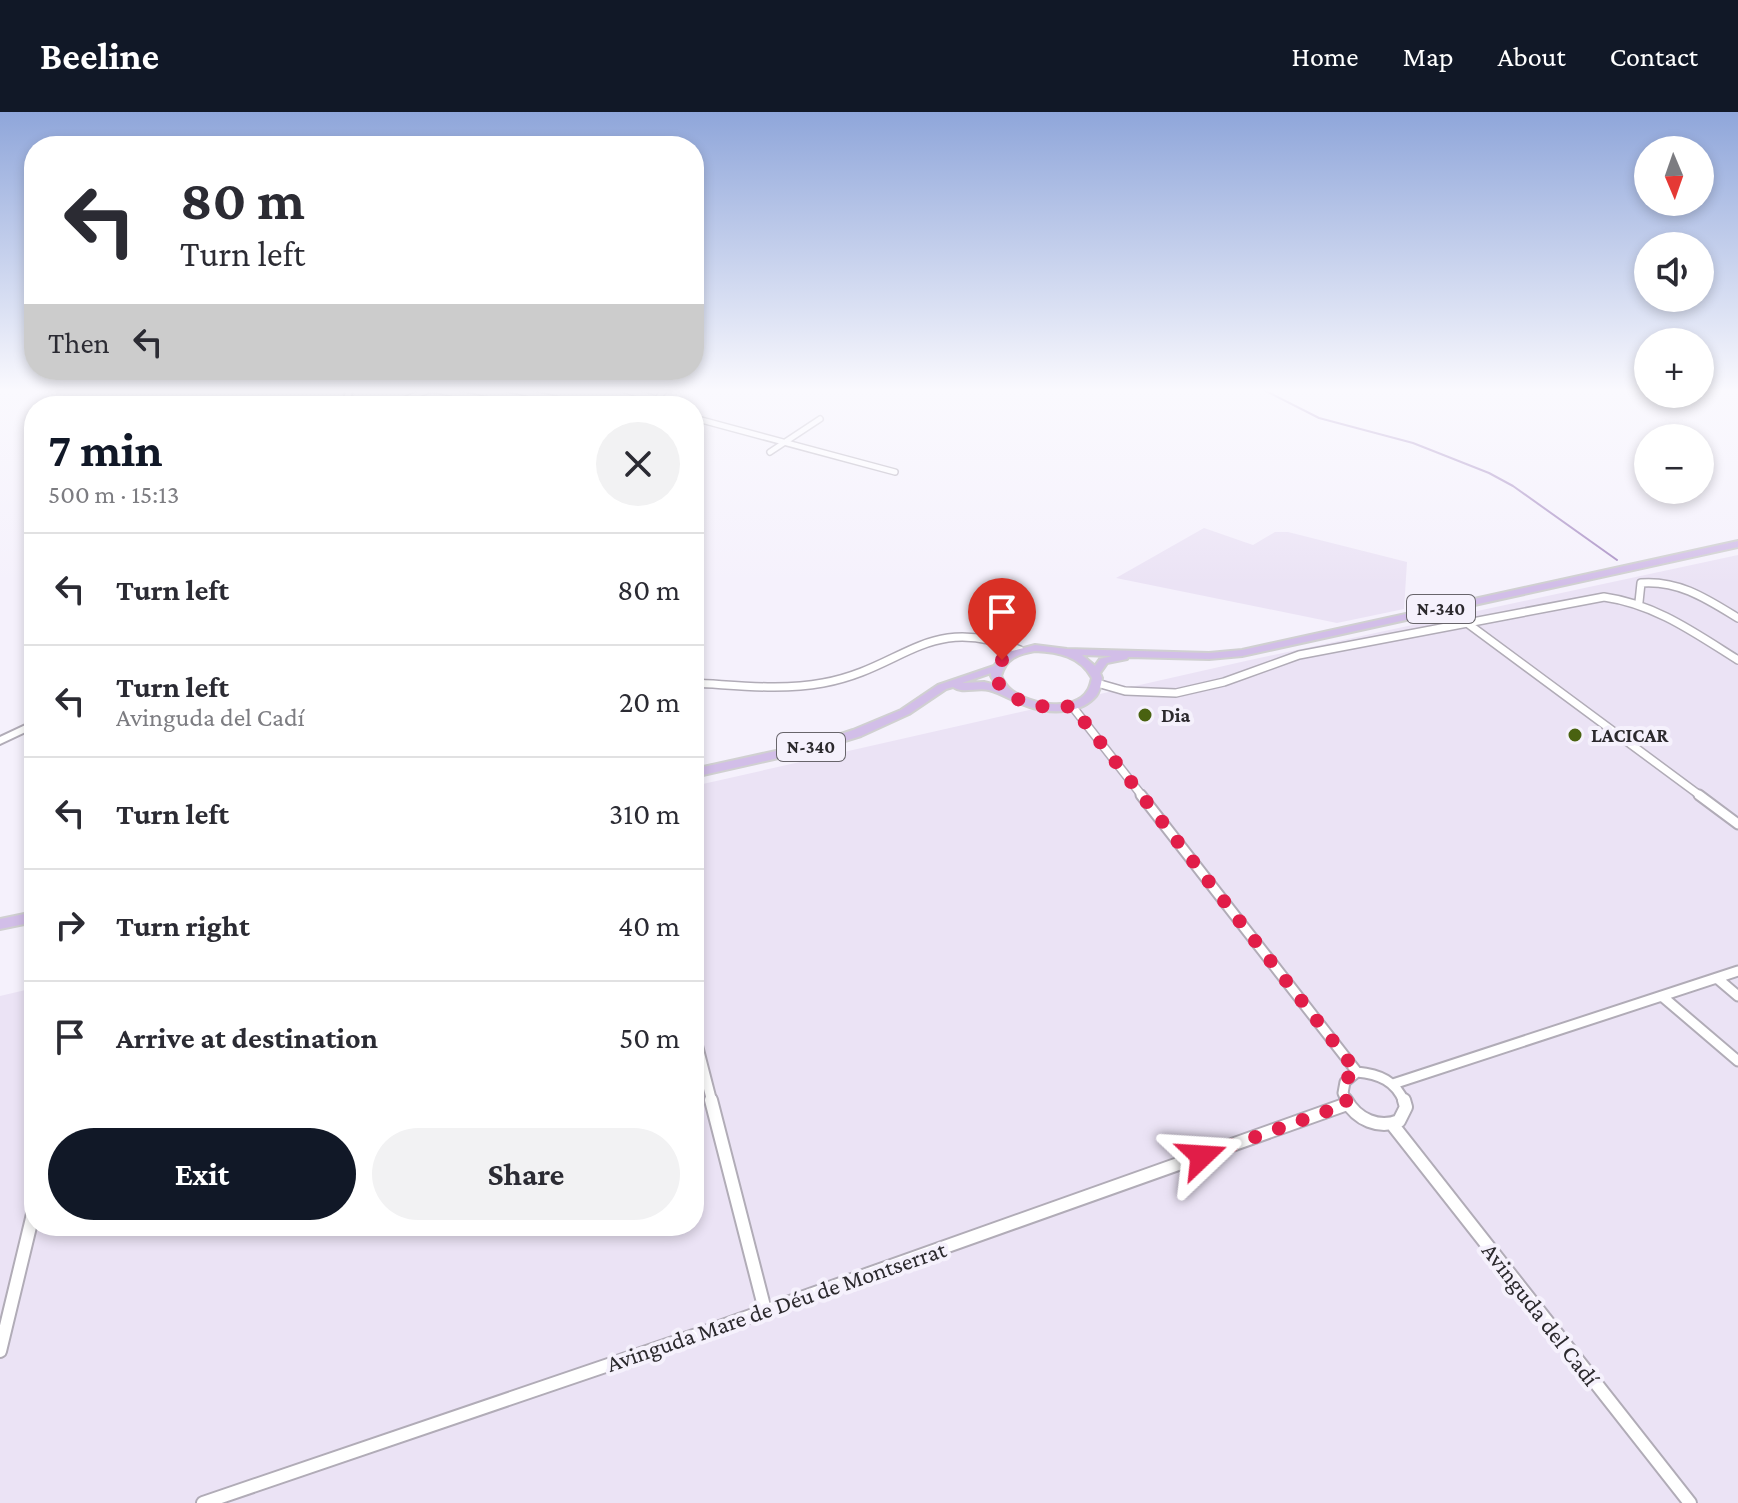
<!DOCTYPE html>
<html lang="en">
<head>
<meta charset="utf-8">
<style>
  :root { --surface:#fff; --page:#f2f2f3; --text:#2b2b33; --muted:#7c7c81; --line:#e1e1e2; --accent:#111827 }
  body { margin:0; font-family:"Crimson Pro",serif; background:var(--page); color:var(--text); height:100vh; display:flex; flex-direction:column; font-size:30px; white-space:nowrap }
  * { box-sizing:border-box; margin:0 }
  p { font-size:26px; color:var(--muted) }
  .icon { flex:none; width:44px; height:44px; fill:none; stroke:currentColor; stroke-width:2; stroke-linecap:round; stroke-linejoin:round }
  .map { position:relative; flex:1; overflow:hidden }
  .panel { position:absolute; left:24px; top:284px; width:680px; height:840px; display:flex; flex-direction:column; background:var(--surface); border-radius:32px; box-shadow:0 4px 12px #0003 }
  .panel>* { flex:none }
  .hud { position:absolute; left:24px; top:24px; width:680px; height:244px; border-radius:32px; box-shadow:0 4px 12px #0003; background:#fff; color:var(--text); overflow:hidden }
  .needle { width:52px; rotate:178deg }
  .tools { position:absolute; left:1634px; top:24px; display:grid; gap:16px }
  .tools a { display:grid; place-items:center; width:80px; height:80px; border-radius:50%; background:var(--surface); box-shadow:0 4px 12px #0003; font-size:40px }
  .pin { position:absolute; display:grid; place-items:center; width:68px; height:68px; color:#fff; margin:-82px -34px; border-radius:50% 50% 50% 0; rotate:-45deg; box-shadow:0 0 8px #0007 }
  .pin .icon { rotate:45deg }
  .me { position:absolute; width:88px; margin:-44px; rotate:70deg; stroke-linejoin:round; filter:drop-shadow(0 0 6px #0008) }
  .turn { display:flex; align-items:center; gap:28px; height:168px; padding:0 24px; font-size:36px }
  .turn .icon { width:104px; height:104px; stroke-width:2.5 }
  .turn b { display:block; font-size:56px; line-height:68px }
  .then { display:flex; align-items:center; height:76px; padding:0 24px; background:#0003; gap:16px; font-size:30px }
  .round { display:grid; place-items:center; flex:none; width:84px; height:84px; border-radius:42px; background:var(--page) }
  .summary { display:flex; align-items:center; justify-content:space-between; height:136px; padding:0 24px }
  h1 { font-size:48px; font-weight:700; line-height:60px; color:var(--accent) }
  .button { display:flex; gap:16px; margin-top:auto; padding:16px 24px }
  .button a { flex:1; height:92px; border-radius:48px; background:var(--accent); color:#fff; font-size:32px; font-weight:700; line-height:92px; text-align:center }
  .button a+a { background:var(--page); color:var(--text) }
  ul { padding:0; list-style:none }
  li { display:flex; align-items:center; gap:24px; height:112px; padding:0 24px; border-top:2px solid var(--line) }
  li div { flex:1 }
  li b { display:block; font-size:30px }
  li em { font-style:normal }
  header { display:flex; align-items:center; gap:48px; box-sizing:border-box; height:112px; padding:0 40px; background:var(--accent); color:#fff }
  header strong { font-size:38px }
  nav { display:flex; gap:44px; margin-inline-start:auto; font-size:28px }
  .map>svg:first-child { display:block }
  .built { fill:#ebe3f5 }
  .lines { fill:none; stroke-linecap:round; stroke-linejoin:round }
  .stream { stroke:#aa91c5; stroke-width:2 }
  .street-far3-casing { stroke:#b1acb7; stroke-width:8 }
  .street-far2-casing { stroke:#b1acb7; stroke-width:10 }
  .street-far1-casing { stroke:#b1acb7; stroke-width:13 }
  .street-casing { stroke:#b1acb7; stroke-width:16 }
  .secondary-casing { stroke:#b1acb7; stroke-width:4 }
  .primary-casing { stroke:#d0d0d1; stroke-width:4 }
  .street-far3 { stroke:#fff; stroke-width:5 }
  .street-far2 { stroke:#fff; stroke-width:7 }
  .street-far1 { stroke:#fff; stroke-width:9 }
  .street { stroke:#fff; stroke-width:12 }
  .secondary { fill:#fff; fill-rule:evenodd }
  .primary { fill:#d2bee8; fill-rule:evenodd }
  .route { stroke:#e11d48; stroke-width:14; stroke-dasharray:0 25.2 }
  .poi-dot { fill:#496210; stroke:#f5f1fc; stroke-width:3 }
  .labels { text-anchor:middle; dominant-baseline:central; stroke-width:8; stroke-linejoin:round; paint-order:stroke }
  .shield { fill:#f5f1fc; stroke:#68656b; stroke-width:2 }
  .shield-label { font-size:18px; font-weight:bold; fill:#2b292d }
  .poi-label { font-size:20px; font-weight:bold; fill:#2b292d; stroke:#f5f1fc; text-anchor:start }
  .near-street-label { font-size:24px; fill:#2b292d; stroke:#f5f1fc }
</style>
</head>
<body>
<header>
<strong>Beeline</strong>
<nav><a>Home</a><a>Map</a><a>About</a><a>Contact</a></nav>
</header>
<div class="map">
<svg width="1738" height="1391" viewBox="0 0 1738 1391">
  <rect width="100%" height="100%" fill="#f5f1fc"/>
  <path class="built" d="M1204,416L1253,433L1275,420H1288L1407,450L1404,497L1337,511L1116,466Z
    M1738,443V1391H0V884L34,876V1114H694V674L1250,548Z"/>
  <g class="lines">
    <path class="stream" d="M1262,277L1319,306L1413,331L1489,361L1513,374L1617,448"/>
    <defs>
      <path id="street-far3" d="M508,277L588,294
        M622,277L656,287
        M390,294L431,277L518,294
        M652,294L665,277
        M694,306L895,360
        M770,340L820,307"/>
      <path id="street-far2" d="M1639,490L1641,471C1679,468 1707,487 1738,506
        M1467,511L1702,685
        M694,571C736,573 781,579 823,571C905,556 928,500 1020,538
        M1097,571L1125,579L1176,581L1224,570L1299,543L1604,485C1655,492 1695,521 1738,548
        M1072,594L1143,685"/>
      <path id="street-far1" d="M1141,683L1357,960
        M1699,683L1738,712
        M1718,867L1738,884
        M1663,885L1738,949
        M694,920L712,990
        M1393,972L1738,859
        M1347,990L1343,981L1345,970L1357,960C1379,962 1396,969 1404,990"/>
      <path id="street" d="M711,988L765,1198
        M1346,988C1357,1008 1379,1017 1399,1009L1406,995L1404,988
        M1392,1012L1690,1391
        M0,1239L34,1098
        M203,1391L714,1217L1347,992"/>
      <path id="secondary" d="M346,277H352L350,294H344Z
        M34,609V616L0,632V625Z"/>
      <path id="primary" d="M1738,429V435L1242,544L1209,547L1128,545L1127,547L1107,551L1100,561L1102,566C1101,572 1100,579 1096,584C1081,602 1051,602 1030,595C1015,591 1004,582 989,578C977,575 962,582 953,575L946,577L909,602L861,624L819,637L694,665V657L817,630L853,618L901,598L938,573L994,554L1001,545L1012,539L1035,533L1067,537L1209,541L1242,538ZM1035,539C1058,540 1080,544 1092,566C1091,570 1090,575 1088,578C1075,602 1024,592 1008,575C1005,572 1003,568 1001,564C1006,546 1018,542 1035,539ZM1082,543L1112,544L1100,547L1095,554ZM991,561V564L996,573L984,570L962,571Z
        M34,800V810L0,817V807Z"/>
    </defs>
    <use href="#street-far3" class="street-far3-casing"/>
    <use href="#street-far2" class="street-far2-casing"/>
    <use href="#street-far1" class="street-far1-casing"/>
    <use href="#street" class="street-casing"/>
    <use href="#secondary" class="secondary-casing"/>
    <use href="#primary" class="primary-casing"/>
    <use href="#street-far3" class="street-far3"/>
    <use href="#street-far2" class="street-far2"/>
    <use href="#street-far1" class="street-far1"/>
    <use href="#street" class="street"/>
    <use href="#secondary" class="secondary"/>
    <use href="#primary" class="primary"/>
  </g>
  <linearGradient id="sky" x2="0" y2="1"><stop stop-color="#8fa6da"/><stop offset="0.59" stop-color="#faf9fe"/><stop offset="1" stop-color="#faf9fe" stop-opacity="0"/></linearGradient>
  <rect width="1738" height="472" fill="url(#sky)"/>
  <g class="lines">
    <path class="route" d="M1002,548L997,556L999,572C1017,594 1045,597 1072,594L1357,960L1349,964L1343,975L1347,992L1202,1044"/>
  </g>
  <g class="poi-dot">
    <circle cx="1145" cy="603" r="8"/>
    <circle cx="1575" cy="623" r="8"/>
  </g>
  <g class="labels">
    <g class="shield">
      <rect x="1407" y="483" width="68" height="28" rx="6"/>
      <rect x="777" y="621" width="68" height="28" rx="6"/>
    </g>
    <g class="shield-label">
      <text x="1441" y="497">N-340</text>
      <text x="811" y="635">N-340</text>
    </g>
    <g class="poi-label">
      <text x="1161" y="603">Dia</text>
      <text x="1591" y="623">LACICAR</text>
    </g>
    <g class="near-street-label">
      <text transform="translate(776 1194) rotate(-19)">Avinguda Mare de Déu de Montserrat</text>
      <text transform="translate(1541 1202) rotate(52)">Avinguda del Cadí</text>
    </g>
  </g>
</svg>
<div class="tools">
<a><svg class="needle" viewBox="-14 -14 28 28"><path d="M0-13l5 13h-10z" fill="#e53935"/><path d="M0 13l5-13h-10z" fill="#7c7c81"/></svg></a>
<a><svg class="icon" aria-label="sound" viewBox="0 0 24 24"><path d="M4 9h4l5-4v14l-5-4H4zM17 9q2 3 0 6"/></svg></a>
<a>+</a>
<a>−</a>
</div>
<div class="pin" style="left:1002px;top:548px;background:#d93025"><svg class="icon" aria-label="arrive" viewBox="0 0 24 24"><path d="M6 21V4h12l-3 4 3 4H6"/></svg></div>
<svg class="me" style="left:1202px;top:1044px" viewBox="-20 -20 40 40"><path d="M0-17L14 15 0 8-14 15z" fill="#e11d48" stroke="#fff" stroke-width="4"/></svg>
<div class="hud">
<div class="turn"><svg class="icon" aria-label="left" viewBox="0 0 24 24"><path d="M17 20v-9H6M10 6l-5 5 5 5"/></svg><div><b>80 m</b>Turn left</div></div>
<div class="then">Then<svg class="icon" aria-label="left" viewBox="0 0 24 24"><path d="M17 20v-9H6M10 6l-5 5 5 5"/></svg></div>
</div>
<section class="panel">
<div class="summary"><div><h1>7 min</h1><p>500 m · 15:13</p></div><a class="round"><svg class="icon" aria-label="close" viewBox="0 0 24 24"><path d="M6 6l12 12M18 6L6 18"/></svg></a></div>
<ul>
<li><svg class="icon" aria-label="left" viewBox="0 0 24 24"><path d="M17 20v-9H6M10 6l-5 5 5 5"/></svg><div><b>Turn left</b></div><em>80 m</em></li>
<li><svg class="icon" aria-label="left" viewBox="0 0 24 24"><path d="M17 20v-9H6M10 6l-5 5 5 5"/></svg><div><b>Turn left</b><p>Avinguda del Cadí</p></div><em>20 m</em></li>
<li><svg class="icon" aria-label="left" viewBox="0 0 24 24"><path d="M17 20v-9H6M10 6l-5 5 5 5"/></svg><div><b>Turn left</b></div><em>310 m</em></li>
<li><svg class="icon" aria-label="right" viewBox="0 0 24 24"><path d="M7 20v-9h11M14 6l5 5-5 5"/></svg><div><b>Turn right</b></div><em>40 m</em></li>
<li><svg class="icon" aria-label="arrive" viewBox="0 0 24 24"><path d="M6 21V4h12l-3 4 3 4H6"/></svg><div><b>Arrive at destination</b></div><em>50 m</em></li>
</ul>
<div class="button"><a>Exit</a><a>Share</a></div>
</section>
</div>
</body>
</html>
